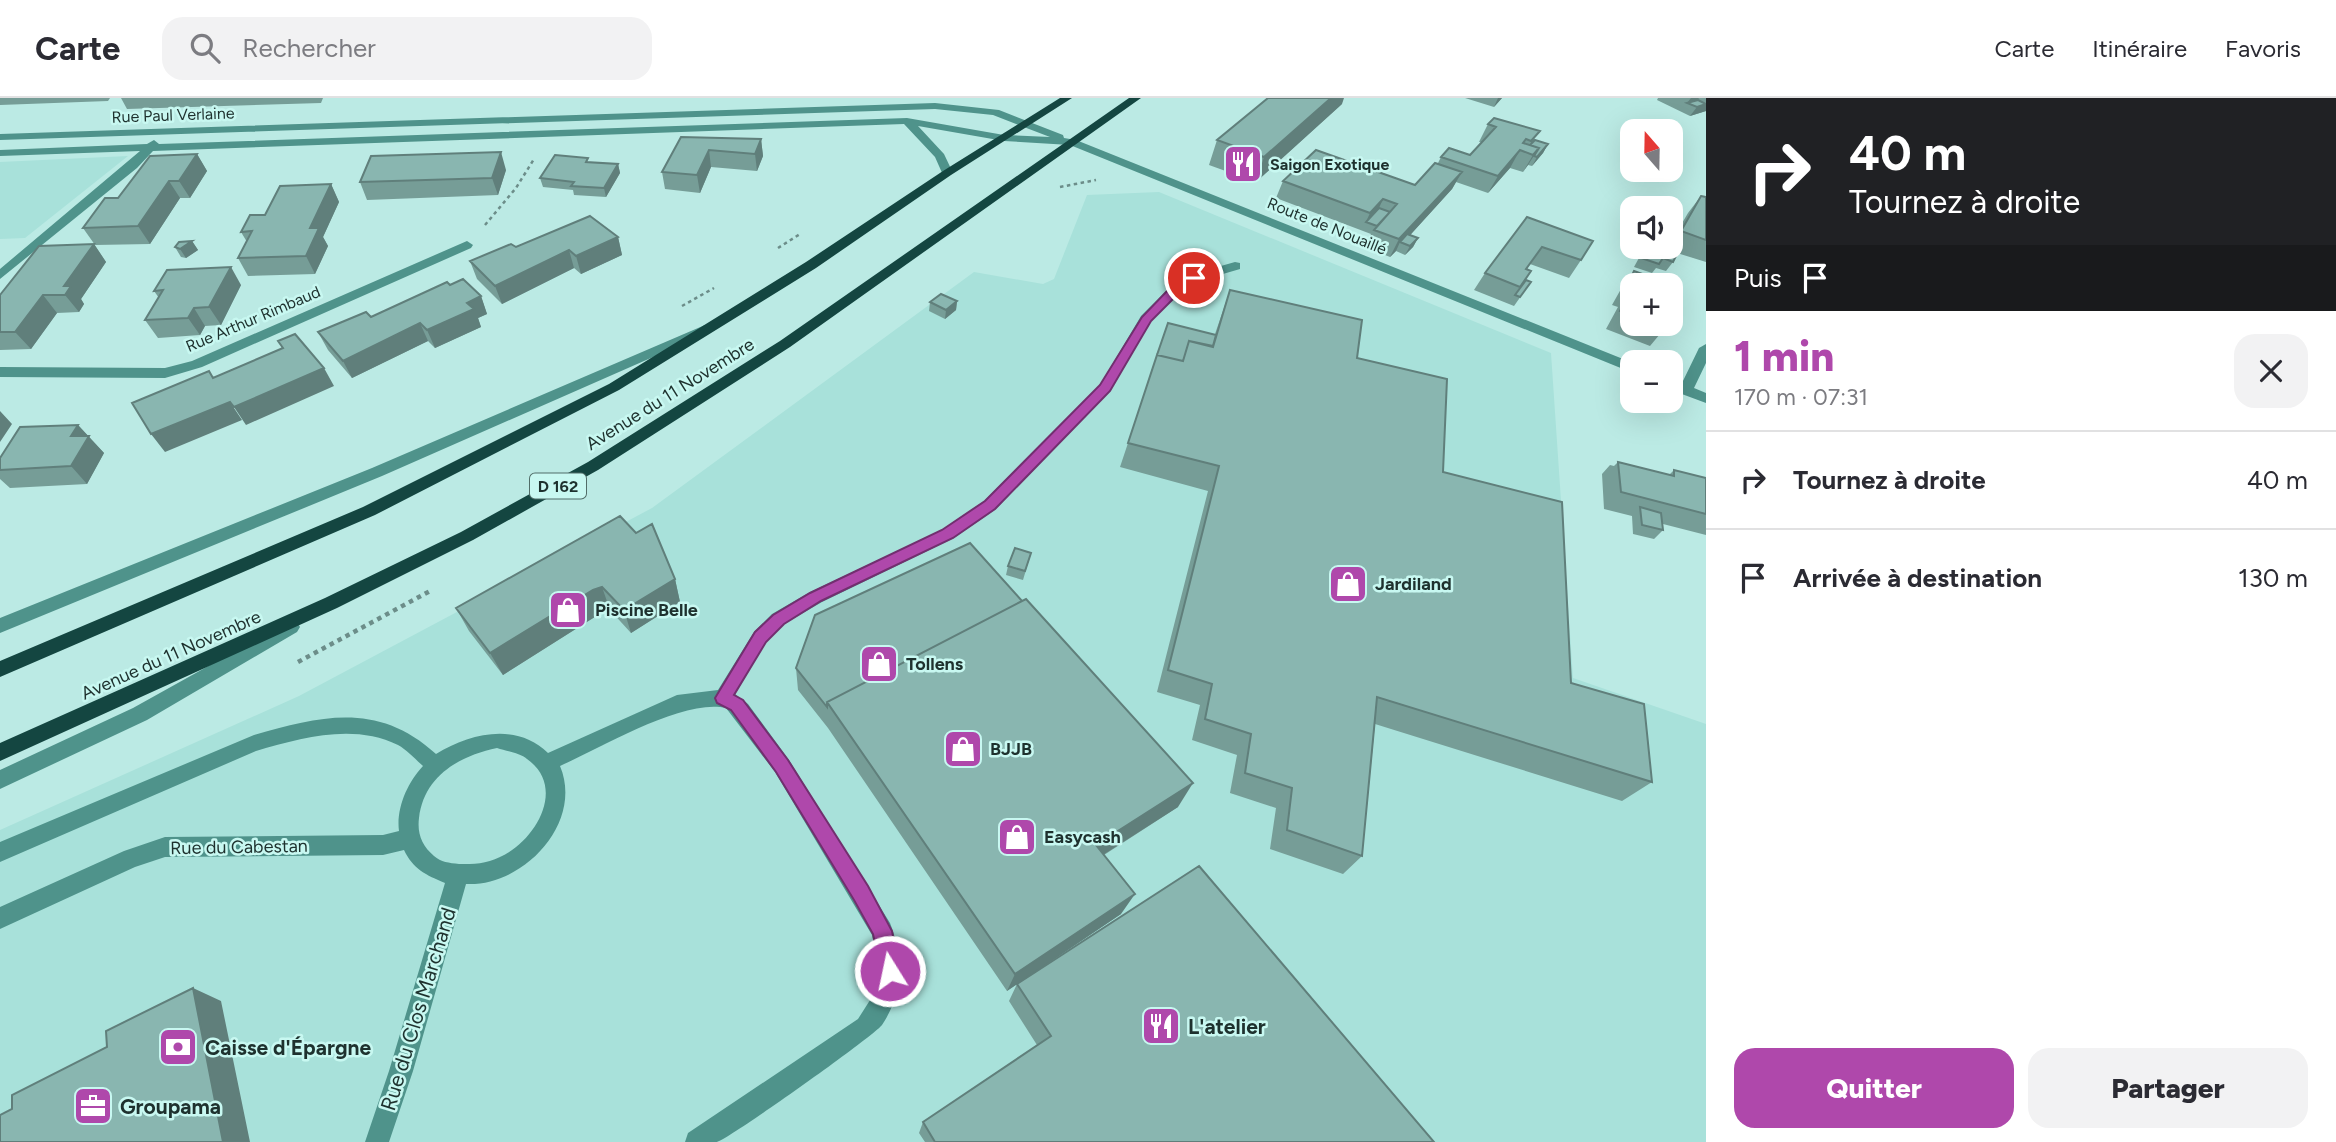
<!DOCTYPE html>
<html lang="fr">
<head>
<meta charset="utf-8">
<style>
  :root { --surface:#fff; --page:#f2f2f3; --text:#2b2b33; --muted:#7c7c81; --line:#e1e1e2; --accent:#af48ab }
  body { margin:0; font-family:Figtree,sans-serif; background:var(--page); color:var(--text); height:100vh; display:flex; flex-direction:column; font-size:26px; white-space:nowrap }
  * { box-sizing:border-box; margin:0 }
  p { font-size:23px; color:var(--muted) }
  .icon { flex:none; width:38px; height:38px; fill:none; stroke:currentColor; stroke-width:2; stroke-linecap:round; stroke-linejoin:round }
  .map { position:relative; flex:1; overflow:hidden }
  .drawer { display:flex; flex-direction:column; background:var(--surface); width:630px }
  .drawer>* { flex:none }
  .hud { background:#202124; color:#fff; overflow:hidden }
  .needle { width:46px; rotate:340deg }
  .buttons { position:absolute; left:1620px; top:21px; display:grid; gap:14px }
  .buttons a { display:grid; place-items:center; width:63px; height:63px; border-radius:14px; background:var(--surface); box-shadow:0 7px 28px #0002; font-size:35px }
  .pin { position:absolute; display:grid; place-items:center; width:60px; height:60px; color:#fff; margin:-30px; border:4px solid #fff; border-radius:50%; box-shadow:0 2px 7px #0007 }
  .me { position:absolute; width:77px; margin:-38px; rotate:350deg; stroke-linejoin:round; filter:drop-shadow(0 0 5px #0008) }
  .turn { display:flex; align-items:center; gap:24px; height:147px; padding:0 28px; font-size:32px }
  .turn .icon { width:91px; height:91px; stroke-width:2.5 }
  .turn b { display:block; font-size:49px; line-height:60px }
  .then { display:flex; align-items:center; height:66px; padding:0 28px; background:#0003; gap:14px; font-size:26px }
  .round { display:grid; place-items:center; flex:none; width:74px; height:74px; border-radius:21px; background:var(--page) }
  .overview { display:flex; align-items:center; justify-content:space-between; height:119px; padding:0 28px }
  h1 { font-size:42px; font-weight:800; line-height:52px; color:var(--accent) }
  .cta { display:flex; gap:14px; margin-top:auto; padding:14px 28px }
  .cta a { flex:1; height:80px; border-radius:21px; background:var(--accent); color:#fff; font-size:28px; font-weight:800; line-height:80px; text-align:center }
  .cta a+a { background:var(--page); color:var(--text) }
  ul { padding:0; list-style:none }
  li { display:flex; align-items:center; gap:21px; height:98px; padding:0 28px; border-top:2px solid var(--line) }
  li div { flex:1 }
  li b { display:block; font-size:26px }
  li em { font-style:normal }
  header { display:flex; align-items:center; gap:42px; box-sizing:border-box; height:98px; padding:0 35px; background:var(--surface); border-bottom:2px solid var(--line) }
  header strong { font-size:33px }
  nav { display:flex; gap:38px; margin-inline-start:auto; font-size:24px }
  .search { width:490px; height:63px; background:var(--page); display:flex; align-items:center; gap:18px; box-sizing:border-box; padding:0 24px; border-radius:21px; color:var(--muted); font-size:26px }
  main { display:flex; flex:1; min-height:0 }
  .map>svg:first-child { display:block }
  .built { fill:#a8e1da }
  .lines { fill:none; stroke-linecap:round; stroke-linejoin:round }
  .path-far1 { stroke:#6c8d89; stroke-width:2.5; stroke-dasharray:3.5 3.5; stroke-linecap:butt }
  .path { stroke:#6c8d89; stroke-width:4.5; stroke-dasharray:4.5 4.5; stroke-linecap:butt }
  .minor { fill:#4f938b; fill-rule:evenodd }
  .major { fill:#144641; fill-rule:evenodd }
  .wall { fill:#769d97 }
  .shaded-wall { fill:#607f7b }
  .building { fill:#89b6b0; stroke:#607f7b; stroke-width:2 }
  .route { fill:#af48ab; stroke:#722f6f; stroke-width:2 }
  .labels { text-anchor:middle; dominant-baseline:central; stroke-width:5; stroke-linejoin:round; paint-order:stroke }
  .far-street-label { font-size:16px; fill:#1e312e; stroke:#c8f8f1 }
  .far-poi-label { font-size:16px; font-weight:bold; fill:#1e312e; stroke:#c8f8f1; text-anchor:start }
  .shield { fill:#c8f8f1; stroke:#516d68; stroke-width:2 }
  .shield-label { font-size:16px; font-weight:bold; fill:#1e312e }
  .street-label { font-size:18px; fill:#1e312e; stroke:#c8f8f1 }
  .poi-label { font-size:18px; font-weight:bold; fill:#1e312e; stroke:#c8f8f1; text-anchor:start }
  .near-street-label { font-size:21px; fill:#1e312e; stroke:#c8f8f1 }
  .near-poi-label { font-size:21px; font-weight:bold; fill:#1e312e; stroke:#c8f8f1; text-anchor:start }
</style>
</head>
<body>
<header>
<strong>Carte</strong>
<div class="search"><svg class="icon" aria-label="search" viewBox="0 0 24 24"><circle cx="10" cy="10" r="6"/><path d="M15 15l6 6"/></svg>Rechercher</div>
<nav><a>Carte</a><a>Itinéraire</a><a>Favoris</a></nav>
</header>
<main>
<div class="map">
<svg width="1706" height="1044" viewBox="0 0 1706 1044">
  <rect width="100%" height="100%" fill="#bbeae4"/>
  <path class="built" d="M128,58L25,140L0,141V64Z
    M1159,94L1551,255L1573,580L1706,626V1044H0V732L299,598L652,410L974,174L1043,186L1054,181L1087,97Z"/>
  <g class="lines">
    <path class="path-far1" d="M1060,89L1096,82
      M485,127L516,90L534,61
      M778,150L800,136
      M682,208L714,190"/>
    <path class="path" d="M298,564L432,492"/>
    <path class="minor" d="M935,5L999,12L1063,37L1064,40L1076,42L1633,265V275L1070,47L1004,43L918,28L944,56L953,75L943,77L935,59L904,26L153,53L137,70L0,181V171L140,53L0,58V52L147,46L154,42L159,46L907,20L1004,37L1050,39L993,17L935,11L0,42V36Z
      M467,143L473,147L471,150L202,269L165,280L0,279V269L165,270L192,263Z
      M1235,164L1240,165V171L1199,183L1178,197L1151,223L1110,293L996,411L954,440L822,504L784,526L766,544L735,596L748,606L789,662L890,825C904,860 903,896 882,927C874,938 729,1041 717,1044C707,1044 695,1044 685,1044L688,1035L858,921L872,899L877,884V859L872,837L775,674L726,610C684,600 600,650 560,668C584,725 523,789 466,786L413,973L389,1044H365L389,973L445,785C426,777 413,771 404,752L383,757L165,759L135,769L0,831V809L124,753L165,739L383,737L399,733C396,711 407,685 423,668C415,661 407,652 398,647C353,625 301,640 256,653L0,764V744L254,637C323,617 379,604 436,656C470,635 517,624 548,655L677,597L718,592L754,534L772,516L810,494L942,432L984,403L1100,287L1141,218L1168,191L1189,177ZM497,650C506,653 520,655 527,661C567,689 536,743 500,759C486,766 474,766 459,766C449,765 441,764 434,758C422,748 417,736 419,720C424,678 459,658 497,650Z
      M705,227L710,228V234L382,378L0,535V520L372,370Z
      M1706,246V265L1694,290L1706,295V305L1671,292V281L1682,285L1699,250Z
      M291,522L297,524L300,529L297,534L147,622L0,691V672L133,610Z"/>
    <path class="major" d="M1060,0H1072L951,77L816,170L619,292L375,417L0,579V563L363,409L609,286L806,164L943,73Z
      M1129,0H1141L790,249L598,372L473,442L337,510L0,663V645L325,500L461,434L588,364L780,243Z"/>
  </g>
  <path class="wall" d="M0,0H110L108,3L0,7Z
    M121,0H323L321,5L127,11Z
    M1465,0H1502L1494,9Z
    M1658,0H1706V13L1690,18L1657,2Z
    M1342,6L1256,84L1209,67L1217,42Z
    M1488,26L1548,46L1543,55L1532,68L1528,67L1523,74L1510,70L1488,95L1456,84L1452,91L1410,137L1418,140L1413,149L1405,157L1396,153L1390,159L1365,149L1371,136L1276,100L1283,83L1415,87L1438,65L1441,59L1470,57L1481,44H1479Z
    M681,39L761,41L763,58L757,73L711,69L700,95L665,91L662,74Z
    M197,56L207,73L190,100H180L150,146L95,147L83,130L118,100Z
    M589,64L618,66L620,75L606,99L574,97L573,92L543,89L540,80Z
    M506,72L498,97L367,102L360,84Z
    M331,86L339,104L323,139L328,148L315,176L248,178L238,160L247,144L241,134L265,117Z
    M1701,98L1706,99V164L1677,155L1673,164L1666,173L1656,170L1652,175L1634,169L1645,149H1671V144L1688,115Z
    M1527,119L1581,162L1569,180L1530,166L1527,171L1526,182L1531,184L1514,208L1474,192L1485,175Z
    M618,139L622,157L581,176L574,170L502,206L477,181L470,163L516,149Z
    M192,143L198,152L186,160L181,159L175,149Z
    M94,146L106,164L81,201L84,206L79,214L57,215L31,251L0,252V197Z
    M1634,173L1633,187V226H1666L1665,230L1650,248L1606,231L1618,209L1612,207L1621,191Z
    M241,187L221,227L205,228L200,237L158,240L145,222L159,200L154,193Z
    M450,187L481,198L487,216L478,220L481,229L435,250L428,243L352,280L328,252L318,234L371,219Z
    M1230,192L1357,260L1443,374L1571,585L1652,684L1622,703L1375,626L1362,758L1343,776L1270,751L1276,710L1230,695L1237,657L1192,642L1200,607L1157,594L1208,393L1120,369L1128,345L1215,236Z
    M957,203L956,212L945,221L929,213L930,204Z
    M78,327L104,355L87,386L10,390L0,381V360Z
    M1618,364L1669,377L1674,372L1706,380V437L1663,426V432L1654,441L1633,436L1632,418L1604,411L1602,376L1610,367L1614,368Z
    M620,418L675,481L680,504L631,535L610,512L601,515L503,577L469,533L456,510Z
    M1031,455L1023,482L1006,477L1008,468Z
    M796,570L1178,709L1104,757L1121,816L1007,893L828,630L798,592Z
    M1017,886L1434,1044H925L919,1035L923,1024L1037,947L1009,903Z"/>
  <path class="shaded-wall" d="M1331,0H1344L1342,6L1256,84L1264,59Z
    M1498,0H1502L1494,9Z
    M1691,0H1699L1693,8L1687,5Z
    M1706,6V13L1690,18L1697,9Z
    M761,41L763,58L757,73L755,56Z
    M1526,41L1510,70L1488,95L1498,78Z
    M1548,46L1543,55L1532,68L1537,59Z
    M1539,50L1528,67L1523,74L1533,57Z
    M709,52L711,69L700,95L697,77Z
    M501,54L506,72L498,97L492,80Z
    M197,56L207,73L190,100L179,83Z
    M618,66L620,75L606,99L604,90Z
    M1462,74L1452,91L1403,145L1400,144L1396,153L1390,159L1399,141Z
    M169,83L180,100L150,146L138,128Z
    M331,86L339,104L323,139L328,148L315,176L306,158L310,130Z
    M1383,101L1375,119L1366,124L1370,115Z
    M618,139L622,157L581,176L576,158Z
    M1418,140L1413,149L1405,157L1410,148Z
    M192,143L198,152L186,160L180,151Z
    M94,146L106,164L81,201L84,206L79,214L65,197L64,188Z
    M569,152L574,170L502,206L495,188Z
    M231,169L241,187L221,227L209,209Z
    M43,197L57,215L31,251L15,234Z
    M481,198L487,216L478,220L481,229L435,250L427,232L467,205Z
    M957,203L956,212L945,221L946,212Z
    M194,210L205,228L200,237L188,220Z
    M420,225L428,243L352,280L343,263Z
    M324,270L334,288L246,327L234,309Z
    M230,304L242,322L165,354L151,336Z
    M0,313L12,326L0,344Z
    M78,327L104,355L87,386L71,368V338Z
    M675,481L680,504L631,535L624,512Z
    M602,489L610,512L601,515L503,577L490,555L593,492Z
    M1193,685L1178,709L1084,769L1096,747Z
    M1135,796L1121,816L1007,893L1015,876Z
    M193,890L221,903L250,1044H223Z"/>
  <path class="building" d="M1268,0H1331L1264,59L1217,42Z
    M1698,2L1706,6L1697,9L1687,5Z
    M1494,20L1540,33L1531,43L1526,41L1523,45L1539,50L1533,57L1520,52L1498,78L1441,59L1449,50L1470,57L1496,29L1488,26Z
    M681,39L761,41L755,56L709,52L697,77L662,74Z
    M1535,42L1548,46L1537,59L1534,58L1539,50L1530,47Z
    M1316,52L1415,87L1435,65L1462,74L1399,141L1374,132L1397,106L1383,101L1370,115L1283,83Z
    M501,54L492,80L360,84L371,58Z
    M197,56L179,83H169L138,128L83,130L105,100H118L150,58Z
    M555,57L588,60L586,64L618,66L604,90L571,88L574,84L540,80Z
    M331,86L310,130H319L306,158L238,160L252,133L241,134L250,117H265L280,88Z
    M1701,98L1706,99V142L1681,133Z
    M1379,110L1390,114L1377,128L1366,124Z
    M590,118L618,139L576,158L569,152L495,188L470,163L511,146L516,149Z
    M1527,119L1593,143L1581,162L1542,149L1526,171L1531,173L1520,189L1485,175Z
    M1407,136L1418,140L1410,148L1400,144Z
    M192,143L180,151L175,149L179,144Z
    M94,146L64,188H71L65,197H43L15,234H0V197L39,148Z
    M1671,147L1680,150L1673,164L1663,160L1659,166L1641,160L1647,149H1671Z
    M231,169L209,209L194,210L188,220L145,222L163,192L154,193L167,172Z
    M1634,173L1667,185L1665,187H1633V218L1620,213L1632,191L1626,190Z
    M463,181L481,198L467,205L474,211L427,232L420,225L343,263L318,234L366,214L371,219L447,184L450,187Z
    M1526,182L1531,184L1520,199L1515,197Z
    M1230,192L1362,222L1357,260L1447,281L1443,374L1562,404L1571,585L1644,606L1652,684L1377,599L1362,758L1287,732L1292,690L1245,675L1251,636L1205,621L1212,586L1168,572L1219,368L1128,345L1157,257L1183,263L1189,243L1213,249Z
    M941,196L957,203L946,212L930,204Z
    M1671,204L1676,206L1671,216Z
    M1168,225L1216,237L1213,248L1189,243L1183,263L1157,257Z
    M1654,226H1666L1665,230Z
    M295,236L324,270L234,309L230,304L151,336L132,305L209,273L213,280L283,250L278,243Z
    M78,327L71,338H89L71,368L0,372V360L20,329Z
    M1618,364L1674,378V372L1706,380V416L1621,394Z
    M1640,409L1661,415L1663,432L1642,427Z
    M620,418L636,435L652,426L675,481L624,512L602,489L593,492L490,555L456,510Z
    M970,445L1022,503L827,604V609L796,570L815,517Z
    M1015,450L1031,455L1025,473L1008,468Z
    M1026,501L1193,685L1096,747L1135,796L1015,876L827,604Z
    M1199,768L1434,1044H935L923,1024L1051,938L1017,886Z
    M193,890L223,1044H0V1017L12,1011V997L107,949L106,933Z"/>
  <path class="route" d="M1190,178L1200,180L1177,197L1151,223L1110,293L995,411L953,440L821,503L784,526L766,544L734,597L743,602L788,662L868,788L892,833L900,873L897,880L890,883L882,880L873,836L854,802L776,674L731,612L717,605L715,600L755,534L773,517L810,495L942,432L985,403L1100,287L1142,219L1168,192Z"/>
  <defs>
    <symbol id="restaurant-square" viewBox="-11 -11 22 22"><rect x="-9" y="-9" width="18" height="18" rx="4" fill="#af48ab" stroke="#c8f8f1"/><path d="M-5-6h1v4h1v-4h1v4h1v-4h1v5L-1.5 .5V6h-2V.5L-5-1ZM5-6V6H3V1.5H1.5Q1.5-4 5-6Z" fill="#fff"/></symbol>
    <symbol id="shop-square" viewBox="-11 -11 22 22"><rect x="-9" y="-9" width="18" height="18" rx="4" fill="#af48ab" stroke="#c8f8f1"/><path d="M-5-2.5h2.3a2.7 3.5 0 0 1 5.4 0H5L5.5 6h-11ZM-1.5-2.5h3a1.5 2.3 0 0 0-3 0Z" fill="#fff"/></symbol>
    <symbol id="bank-square" viewBox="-11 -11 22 22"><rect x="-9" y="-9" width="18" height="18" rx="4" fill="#af48ab" stroke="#c8f8f1"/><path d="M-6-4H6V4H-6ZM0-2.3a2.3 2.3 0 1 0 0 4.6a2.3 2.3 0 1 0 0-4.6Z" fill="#fff"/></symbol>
    <symbol id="office-square" viewBox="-11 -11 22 22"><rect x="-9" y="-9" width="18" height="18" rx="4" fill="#af48ab" stroke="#c8f8f1"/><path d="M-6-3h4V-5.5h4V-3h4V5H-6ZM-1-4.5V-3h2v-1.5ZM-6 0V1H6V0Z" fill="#fff"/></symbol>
  </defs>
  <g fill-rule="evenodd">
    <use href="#restaurant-square" x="1221" y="44" width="44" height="44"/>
    <use href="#shop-square" x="1326" y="464" width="44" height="44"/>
    <use href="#shop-square" x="546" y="490" width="44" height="44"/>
    <use href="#shop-square" x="857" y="544" width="44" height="44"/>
    <use href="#shop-square" x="941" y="629" width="44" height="44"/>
    <use href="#shop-square" x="995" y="717" width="44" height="44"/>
    <use href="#restaurant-square" x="1139" y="906" width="44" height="44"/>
    <use href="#bank-square" x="156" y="927" width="44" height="44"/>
    <use href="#office-square" x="71" y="986" width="44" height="44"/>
  </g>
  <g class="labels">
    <g class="far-street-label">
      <text transform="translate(173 17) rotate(-2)">Rue Paul Verlaine</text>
      <text transform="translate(1327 128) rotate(22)">Route de Nouaillé</text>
      <text transform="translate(253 221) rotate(-23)">Rue Arthur Rimbaud</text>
    </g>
    <g class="far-poi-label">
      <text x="1270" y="66">Saigon Exotique</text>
    </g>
    <rect class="shield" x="530" y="375.5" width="56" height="25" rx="5"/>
    <g class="shield-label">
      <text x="558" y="388">D 162</text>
    </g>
    <g class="street-label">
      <text transform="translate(670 296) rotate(-32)">Avenue du 11 Novembre</text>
      <text transform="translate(171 557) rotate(-24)">Avenue du 11 Novembre</text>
      <text transform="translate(239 749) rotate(-1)">Rue du Cabestan</text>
    </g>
    <g class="poi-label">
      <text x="1375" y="486">Jardiland</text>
      <text x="595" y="512">Piscine Belle</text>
      <text x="906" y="566">Tollens</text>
      <text x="990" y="651">BJJB</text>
      <text x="1044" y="739">Easycash</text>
    </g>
    <g class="near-street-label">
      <text transform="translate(418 911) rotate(-73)">Rue du Clos Marchand</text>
    </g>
    <g class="near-poi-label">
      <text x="1188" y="928">L'atelier</text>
      <text x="205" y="949">Caisse d'Épargne</text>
      <text x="120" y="1008">Groupama</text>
    </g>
  </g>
</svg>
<div class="buttons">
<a><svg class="needle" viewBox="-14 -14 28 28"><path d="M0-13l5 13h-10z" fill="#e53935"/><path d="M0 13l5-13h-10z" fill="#7c7c81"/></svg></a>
<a><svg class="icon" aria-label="sound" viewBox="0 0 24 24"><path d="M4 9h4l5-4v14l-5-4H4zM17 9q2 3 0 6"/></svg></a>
<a>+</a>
<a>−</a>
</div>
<div class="pin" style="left:1194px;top:180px;background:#d93025"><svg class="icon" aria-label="arrive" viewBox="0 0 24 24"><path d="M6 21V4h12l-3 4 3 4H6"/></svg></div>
<svg class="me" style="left:890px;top:873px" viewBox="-20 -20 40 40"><circle r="17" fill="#af48ab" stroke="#fff" stroke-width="3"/><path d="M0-11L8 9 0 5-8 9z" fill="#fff"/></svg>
</div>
<section class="drawer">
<div class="hud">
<div class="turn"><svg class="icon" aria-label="right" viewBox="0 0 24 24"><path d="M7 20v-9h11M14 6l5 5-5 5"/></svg><div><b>40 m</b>Tournez à droite</div></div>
<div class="then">Puis<svg class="icon" aria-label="arrive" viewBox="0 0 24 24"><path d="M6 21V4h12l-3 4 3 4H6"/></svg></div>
</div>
<div class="overview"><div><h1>1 min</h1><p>170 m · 07:31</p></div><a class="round"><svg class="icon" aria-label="close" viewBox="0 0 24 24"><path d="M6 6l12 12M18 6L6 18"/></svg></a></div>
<ul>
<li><svg class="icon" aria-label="right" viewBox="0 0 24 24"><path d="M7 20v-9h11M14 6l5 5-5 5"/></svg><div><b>Tournez à droite</b></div><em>40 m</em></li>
<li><svg class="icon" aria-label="arrive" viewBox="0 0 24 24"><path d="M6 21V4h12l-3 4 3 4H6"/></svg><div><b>Arrivée à destination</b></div><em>130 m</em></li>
</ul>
<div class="cta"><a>Quitter</a><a>Partager</a></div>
</section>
</main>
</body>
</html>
